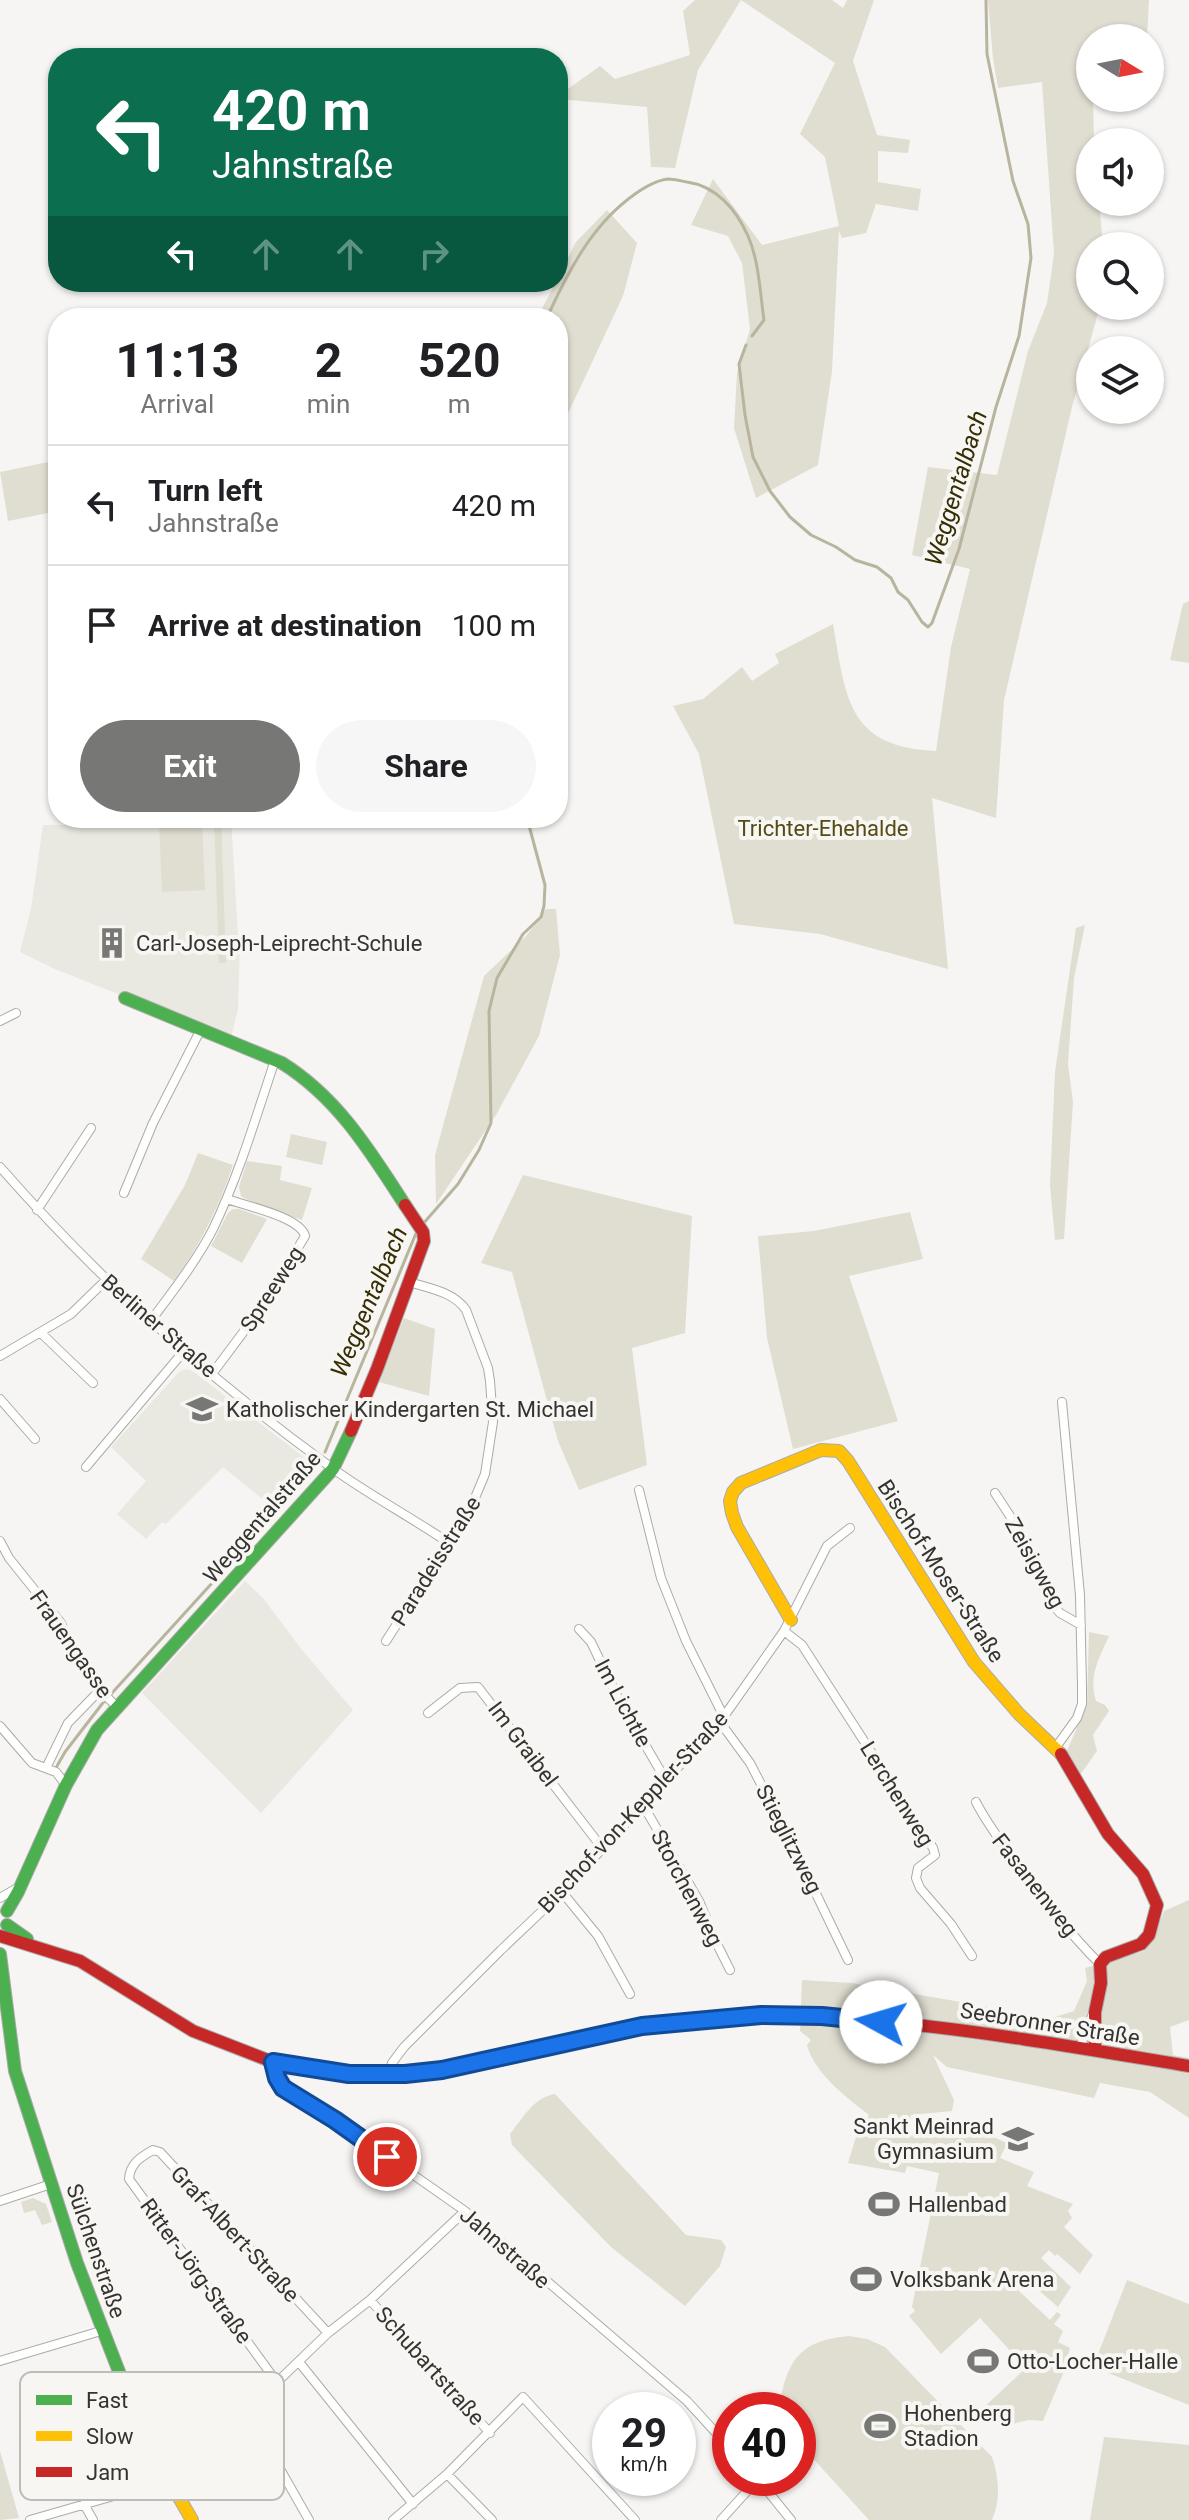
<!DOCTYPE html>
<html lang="en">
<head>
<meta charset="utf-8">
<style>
  :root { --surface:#fff; --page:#f6f6f6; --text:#202124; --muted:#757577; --line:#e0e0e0; --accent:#777775 }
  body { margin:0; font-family:Roboto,sans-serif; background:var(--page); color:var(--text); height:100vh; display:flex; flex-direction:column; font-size:30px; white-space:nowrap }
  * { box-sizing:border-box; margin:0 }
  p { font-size:26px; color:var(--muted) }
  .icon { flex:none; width:44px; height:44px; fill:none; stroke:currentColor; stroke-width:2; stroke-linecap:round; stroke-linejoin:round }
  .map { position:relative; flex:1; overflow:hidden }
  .side { position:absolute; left:48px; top:308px; width:520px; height:520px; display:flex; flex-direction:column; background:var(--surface); border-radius:32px; box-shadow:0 2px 6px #0004 }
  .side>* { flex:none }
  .top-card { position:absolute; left:48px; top:48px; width:520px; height:244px; border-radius:32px; box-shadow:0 2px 6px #0004; background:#0b6e4f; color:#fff; overflow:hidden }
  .needle { width:52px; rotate:100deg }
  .buttons { position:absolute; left:1076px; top:24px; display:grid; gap:16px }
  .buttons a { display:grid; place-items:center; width:88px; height:88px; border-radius:50%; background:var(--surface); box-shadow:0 2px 6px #0004; font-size:40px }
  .speed { position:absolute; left:592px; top:2392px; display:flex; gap:16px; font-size:40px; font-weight:700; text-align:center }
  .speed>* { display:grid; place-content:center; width:104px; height:104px; border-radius:50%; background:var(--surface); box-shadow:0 2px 6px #0004; line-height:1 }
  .speed small { font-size:20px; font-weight:400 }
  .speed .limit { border:12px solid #d22; background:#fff; color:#111 }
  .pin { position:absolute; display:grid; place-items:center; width:68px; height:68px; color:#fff; margin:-34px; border:4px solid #fff; border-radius:50%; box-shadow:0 2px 8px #0007 }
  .me { position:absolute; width:88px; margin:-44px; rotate:276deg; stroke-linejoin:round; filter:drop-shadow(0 0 6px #0008) }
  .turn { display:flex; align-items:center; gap:28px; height:168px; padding:0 32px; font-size:36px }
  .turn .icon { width:104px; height:104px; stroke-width:2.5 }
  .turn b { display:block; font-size:56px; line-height:68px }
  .lanes { display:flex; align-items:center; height:76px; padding:0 32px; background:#0003; justify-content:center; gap:40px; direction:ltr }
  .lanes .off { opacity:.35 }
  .eta { display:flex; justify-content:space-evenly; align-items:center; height:136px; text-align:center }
  .eta b { font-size:48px; font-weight:700; line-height:56px }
  .primary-button { display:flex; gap:16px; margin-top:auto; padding:16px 32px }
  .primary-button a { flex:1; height:92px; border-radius:48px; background:var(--accent); color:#fff; font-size:32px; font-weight:700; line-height:92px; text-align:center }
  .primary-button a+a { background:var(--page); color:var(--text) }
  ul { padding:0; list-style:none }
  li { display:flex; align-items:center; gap:24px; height:120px; padding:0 32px; border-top:2px solid var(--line) }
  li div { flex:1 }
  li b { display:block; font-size:30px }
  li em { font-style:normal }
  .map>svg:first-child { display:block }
  .built { fill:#e9e8e1 }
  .green { fill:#e0ded1 }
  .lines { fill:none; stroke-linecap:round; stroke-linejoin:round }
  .stream { stroke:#b8b49e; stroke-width:3 }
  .street-casing { stroke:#ababa9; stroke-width:10 }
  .fast-casing { stroke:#ababa9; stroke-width:14 }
  .slow-casing { stroke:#ababa9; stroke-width:14 }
  .jam-casing { stroke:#ababa9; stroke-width:14 }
  .street { stroke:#fefefd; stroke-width:8 }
  .fast { stroke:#4caf50; stroke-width:12 }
  .slow { stroke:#ffc107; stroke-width:12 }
  .jam { stroke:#c62828; stroke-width:12 }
  .route-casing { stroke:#114b97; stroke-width:20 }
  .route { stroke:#1a73e8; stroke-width:14 }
  .labels { text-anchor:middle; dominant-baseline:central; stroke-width:8; stroke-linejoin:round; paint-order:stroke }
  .park-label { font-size:22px; fill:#544b16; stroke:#f7f6f2 }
  .poi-label { font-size:22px; fill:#333331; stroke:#f7f6f2; text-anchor:start }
  .street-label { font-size:22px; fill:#333331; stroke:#f7f6f2 }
  .water-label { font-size:24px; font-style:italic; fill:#352e05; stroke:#f7f6f2 }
  .key { fill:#f7f6f2; stroke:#bcbcb8; stroke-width:2 }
  .key-label { font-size:22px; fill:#333331 }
</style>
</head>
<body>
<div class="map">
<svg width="1189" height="2520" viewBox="0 0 1189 2520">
  <rect width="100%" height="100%" fill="#f6f5f3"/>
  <path class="built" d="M113,818H231L238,935L240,941L238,1009L231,1038L57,970L20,952L31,909L43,825H71Z
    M186,1369L193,1371L310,1462L312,1470L276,1510L223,1467L166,1524L162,1522L146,1539L117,1514L146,1481L111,1447L179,1372Z
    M245,1581L263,1598L302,1650L353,1710L261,1813L142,1693Z"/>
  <path class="green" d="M695,0H832L843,8L847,0H874L853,61L877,135L910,140L908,153L878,151V182L921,189L918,211L876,204L866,233L842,238L839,231L832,371L818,465L756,498L734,428L737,373L750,329L742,263L728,236L691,225L713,179L762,245L839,226L825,157L800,134L835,63L741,0L698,70L675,168L651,167L647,107L558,99V96L600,66L615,79L690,55L683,11Z
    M988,0H1149L1147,38H1090V98H1093L1094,142H1090V202H1099L1103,246H1090V306H1100L1072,407L1004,700L996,818L932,798L948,969L820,934L734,924L699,754L673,706L703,699L742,667L752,681L779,663L775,654L833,624C846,698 847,747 936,751L951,647L970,569L912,555L928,467L997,475L1028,351L1047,303L1054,254L1042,82L998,88L993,59Z
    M607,210L637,243L623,296L558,435V318H537L556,282H558V277L576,242Z
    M58,460V511L8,521L0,472Z
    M1189,601V663L1170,660L1183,604Z
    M214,818H221L226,963H219Z
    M202,821L205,890L162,892L159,823Z
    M546,909H556L560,955L539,1036L496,1115L436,1204L435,1155L484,976L526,936Z
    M1085,925L1074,978L1068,1064L1073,1102L1064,1239L1055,1240L1050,1185L1055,1072L1076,928Z
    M291,1134L327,1142L322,1165L286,1157Z
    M198,1153L233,1165C219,1207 200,1245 174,1281L141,1259L185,1185Z
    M247,1161L282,1166L280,1180L312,1188L302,1220L253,1203L241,1196L239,1187Z
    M523,1175L692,1216L685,1333L632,1348L647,1465L579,1490L558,1441L512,1272L481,1263Z
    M239,1209L267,1219L242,1263L211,1246L228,1213L233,1209Z
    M910,1212L923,1259L849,1276L898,1421L793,1449L767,1338L758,1236L814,1231Z
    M404,1318L435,1329L429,1396L379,1382Z
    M1089,1632L1109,1636C1099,1659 1088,1676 1096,1701L1105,1705L1109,1711L1093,1735L1097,1751L1080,1775L1067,1751L1087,1704Z
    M1189,1900V2020L1170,2027L1173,2055L1189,2058V2118L1150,2092L1100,2083L1094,2098L947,2067L933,2055L954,2100L952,2111L911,2115L910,2121H903L904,2134L962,2132V2123L1007,2143L1000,2158L1034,2172L1027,2186L1073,2204L1068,2211L1072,2218L1064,2227L1093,2255L1080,2274L1057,2254L1055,2256L1049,2250L1041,2258L1071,2287L1058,2307L1034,2286L1033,2287L1026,2282L1018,2290L1050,2320L1057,2312L1061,2315L1054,2324L1063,2331L1058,2342L1070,2348L1065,2369L1043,2421L1029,2420L1008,2425L987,2413L984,2407L1026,2368L980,2318L941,2354L909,2316L915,2311L912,2307L939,2173L907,2166L905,2173L848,2163L856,2137L869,2115C847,2098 814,2073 807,2045L811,2040L800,2031L802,1980L852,1983L1052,2018L1074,2011L1087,1981L1085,1968L1144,1951L1156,1932L1164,1911Z
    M555,2094L686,2235L721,2240L726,2247L720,2266L685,2306L611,2247L512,2145L510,2134C523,2118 534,2097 555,2094Z
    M33,2198L46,2204L52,2222L42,2225L35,2210L24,2213L21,2202Z
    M1127,2280L1189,2304V2405L1093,2367Z
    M849,2336L867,2339L885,2347L992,2457C999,2477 1001,2500 992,2520H869L798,2442V2410H770L780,2402C788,2357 803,2340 849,2336Z
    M1104,2437L1189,2445V2520H1090Z
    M0,2451L19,2518L0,2520Z"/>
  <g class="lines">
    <path class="stream" d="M550,311C571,266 594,223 635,194C645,187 656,180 668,179C674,179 681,181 687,182C716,186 736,209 748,236C759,261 760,292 764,320L752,336
      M547,318L548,317
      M746,345L739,364L745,415L753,457L770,491L790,517L811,535L836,547L855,560L877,567L891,578L898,592L908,600L922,622L928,627L932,623L959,549L996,407L1019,336L1031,258L1028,224L1013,181L987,54L986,0
      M422,1225L458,1184L479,1150L491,1123L489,1011L497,978L523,934L541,917L544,906L545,885L527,818
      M325,1452L417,1231
      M57,1766L65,1752L102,1704L314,1471"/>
    <defs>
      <path id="street" d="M0,1021L16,1013
        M0,1167C99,1280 210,1380 332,1468C369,1495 411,1517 449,1543
        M124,1193L153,1123L201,1029
        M37,1210L91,1128
        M150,1322C172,1292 196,1262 213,1229C239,1175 256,1117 275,1060
        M41,1333L93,1383
        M0,1356L71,1314L106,1280
        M212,1374L265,1303L305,1236C300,1217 246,1206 227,1199
        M0,1399L35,1439
        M86,1467L184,1351
        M639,1490L661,1578L686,1641L724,1717
        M995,1493L1010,1516L1030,1562L1053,1605L1060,1613L1081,1625
        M0,1541L9,1558L61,1623L70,1645L100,1690L117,1707
        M579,1629L591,1642L618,1698L665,1779
        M784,1631L802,1645L933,1848L935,1855L918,1868L916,1878L920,1888L951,1924L972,1956
        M386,1641L469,1512L485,1474L493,1422L490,1381L488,1368L466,1310C454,1292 429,1288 409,1282
        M428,1713L460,1688L478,1687L603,1849
        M720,1722L750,1763L794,1848L848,1960
        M0,1726L32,1763L56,1772L66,1785
        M1056,1747L1077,1718L1082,1704V1686L1080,1595L1062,1402
        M46,1768L68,1723L100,1690
        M976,1802C987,1824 1002,1843 1017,1864C1043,1899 1069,1933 1100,1964
        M643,1805L699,1901L717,1944L730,1970
        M562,1892L598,1936L630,1994
        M0,1898L17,1888
        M1080,2047L1092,2016
        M273,2062L277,2078L283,2088L335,2120L465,2211L687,2401L730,2448
        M388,2075L392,2063L404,2047L501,1950L562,1892L720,1722L784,1631L827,1546L850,1528
        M0,2201L51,2184
        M370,2300L490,2433
        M0,2361L101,2331
        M299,2362L413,2504
        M276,2381L129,2179C130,2163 141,2157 153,2150L160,2152L328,2333
        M247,2411L309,2520
        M447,2474L492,2520
        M757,2478L791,2520
        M84,2504L93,2520
        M30,2520L169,2480L247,2411L328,2333L370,2300L465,2211
        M393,2520L447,2474L523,2397L635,2520
        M721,2520L758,2479"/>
      <path id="fast" d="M125,998L282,1063C338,1098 370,1151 405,1205
        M7,1911L18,1892L66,1785L97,1730L333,1469L351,1431
        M7,1925L27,1939
        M0,1954L15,2071L77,2263L128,2395"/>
      <path id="slow" d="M791,1620L737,1527L732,1513L730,1501L733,1492L741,1483L821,1450L839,1451L848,1461L974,1662L1019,1714L1061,1754
        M417,2073L442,2070L642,2026L726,2018
        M128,2395L169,2480L192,2520"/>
      <path id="jam" d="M351,1431L377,1369L424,1241L423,1232L405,1205
        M1061,1754L1108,1834L1143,1874L1157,1905L1149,1935L1141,1944L1106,1957L1100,1964L1101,1983L1095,2012V2049
        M0,1936L80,1961L193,2031L273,2062L349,2074L417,2073
        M726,2018C784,2013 840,2018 898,2023C996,2033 1092,2050 1189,2066"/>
    </defs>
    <use href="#street" class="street-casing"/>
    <use href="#fast" class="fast-casing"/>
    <use href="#slow" class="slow-casing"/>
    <use href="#jam" class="jam-casing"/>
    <use href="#street" class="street"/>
    <use href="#fast" class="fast"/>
    <use href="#slow" class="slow"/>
    <use href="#jam" class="jam"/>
  </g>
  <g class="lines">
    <defs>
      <path id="route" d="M387,2157L335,2120L283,2088L277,2078L273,2062L349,2074H405L442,2070L642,2026L761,2015L822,2016L881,2022"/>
    </defs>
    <use href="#route" class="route-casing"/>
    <use href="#route" class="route"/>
  </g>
  <defs>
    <symbol id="building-bare" viewBox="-9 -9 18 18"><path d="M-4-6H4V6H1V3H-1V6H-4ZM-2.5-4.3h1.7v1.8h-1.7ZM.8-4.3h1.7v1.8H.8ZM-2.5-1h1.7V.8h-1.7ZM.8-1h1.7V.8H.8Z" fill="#777775" stroke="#f7f6f2" stroke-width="2.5" paint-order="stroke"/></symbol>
    <symbol id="school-bare" viewBox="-9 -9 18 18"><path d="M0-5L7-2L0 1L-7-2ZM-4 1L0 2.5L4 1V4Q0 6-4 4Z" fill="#777775" stroke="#f7f6f2" stroke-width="2.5" paint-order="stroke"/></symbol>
    <symbol id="stadium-bare" viewBox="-9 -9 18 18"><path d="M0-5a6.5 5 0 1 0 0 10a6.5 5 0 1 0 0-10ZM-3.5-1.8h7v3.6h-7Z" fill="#777775" stroke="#f7f6f2" stroke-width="2.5" paint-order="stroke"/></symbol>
  </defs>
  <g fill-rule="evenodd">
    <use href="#building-bare" x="90" y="921" width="44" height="44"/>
    <use href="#school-bare" x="180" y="1387" width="44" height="44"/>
    <use href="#school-bare" x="996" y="2117" width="44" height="44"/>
    <use href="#stadium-bare" x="862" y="2182" width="44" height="44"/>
    <use href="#stadium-bare" x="844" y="2257" width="44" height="44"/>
    <use href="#stadium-bare" x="961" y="2339" width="44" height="44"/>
    <use href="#stadium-bare" x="858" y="2404" width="44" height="44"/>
  </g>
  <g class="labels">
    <g class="park-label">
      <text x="823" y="828">Trichter-Ehehalde</text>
    </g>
    <g class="poi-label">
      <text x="136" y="943">Carl-Joseph-Leiprecht-Schule</text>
      <text x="226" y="1409">Katholischer Kindergarten St. Michael</text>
      <text x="994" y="2126" text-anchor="end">Sankt Meinrad<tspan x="994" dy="25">Gymnasium</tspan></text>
      <text x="908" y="2204">Hallenbad</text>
      <text x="890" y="2279">Volksbank Arena</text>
      <text x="1007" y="2361">Otto-Locher-Halle</text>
      <text x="904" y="2413">Hohenberg<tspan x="904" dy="25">Stadion</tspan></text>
    </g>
    <g class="street-label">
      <text transform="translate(272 1289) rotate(-57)">Spreeweg</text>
      <text transform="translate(159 1326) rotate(41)">Berliner Straße</text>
      <text transform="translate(262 1517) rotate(-49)">Weggentalstraße</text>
      <text transform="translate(436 1561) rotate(-58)">Paradeisstraße</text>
      <text transform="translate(1035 1563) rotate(61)">Zeisigweg</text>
      <text transform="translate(941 1571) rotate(57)">Bischof-Moser-Straße</text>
      <text transform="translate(71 1644) rotate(55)">Frauengasse</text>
      <text transform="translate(623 1703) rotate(62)">Im Lichtle</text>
      <text transform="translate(523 1744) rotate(53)">Im Graibel</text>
      <text transform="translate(897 1794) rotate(58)">Lerchenweg</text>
      <text transform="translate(633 1812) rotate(-47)">Bischof-von-Keppler-Straße</text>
      <text transform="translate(789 1839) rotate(63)">Stieglitzweg</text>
      <text transform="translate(1035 1885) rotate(52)">Fasanenweg</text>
      <text transform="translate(687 1888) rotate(62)">Storchenweg</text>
      <text transform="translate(1050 2024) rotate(9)">Seebronner Straße</text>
      <text transform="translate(235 2234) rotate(47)">Graf-Albert-Straße</text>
      <text transform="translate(505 2248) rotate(41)">Jahnstraße</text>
      <text transform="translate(96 2251) rotate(71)">Sülchenstraße</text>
      <text transform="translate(196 2271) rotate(54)">Ritter-Jörg-Straße</text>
      <text transform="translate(430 2366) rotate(48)">Schubartstraße</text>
    </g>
    <g class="water-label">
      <text transform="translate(956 488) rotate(-73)">Weggentalbach</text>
      <text transform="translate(369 1302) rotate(-67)">Weggentalbach</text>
    </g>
  </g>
  <rect x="20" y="2372" width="264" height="128" rx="12" class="key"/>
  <rect x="36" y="2395" width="36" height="10" fill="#4caf50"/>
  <rect x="36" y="2431" width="36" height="10" fill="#ffc107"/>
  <rect x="36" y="2467" width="36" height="10" fill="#c62828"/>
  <g class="key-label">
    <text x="86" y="2408">Fast</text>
    <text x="86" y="2444">Slow</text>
    <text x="86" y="2480">Jam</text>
  </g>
</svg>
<div class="buttons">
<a><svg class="needle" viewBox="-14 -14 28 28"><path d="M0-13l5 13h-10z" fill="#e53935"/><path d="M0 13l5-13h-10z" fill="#757577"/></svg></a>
<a><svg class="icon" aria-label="sound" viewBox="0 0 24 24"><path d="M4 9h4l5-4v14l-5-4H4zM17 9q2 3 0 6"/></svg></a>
<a><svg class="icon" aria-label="search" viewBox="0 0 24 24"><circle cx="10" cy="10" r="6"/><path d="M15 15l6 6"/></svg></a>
<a><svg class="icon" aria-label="layers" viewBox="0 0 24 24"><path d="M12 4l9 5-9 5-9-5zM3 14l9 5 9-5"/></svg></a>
</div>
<div class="speed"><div>29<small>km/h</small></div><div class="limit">40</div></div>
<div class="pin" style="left:387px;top:2157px;background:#d93025"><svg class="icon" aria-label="arrive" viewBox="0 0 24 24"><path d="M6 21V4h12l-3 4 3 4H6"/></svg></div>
<svg class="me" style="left:881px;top:2022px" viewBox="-20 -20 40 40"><circle r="19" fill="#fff"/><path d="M0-13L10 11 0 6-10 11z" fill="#1a73e8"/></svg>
<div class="top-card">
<div class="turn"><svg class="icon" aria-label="left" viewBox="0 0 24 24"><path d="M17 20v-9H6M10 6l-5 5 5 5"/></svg><div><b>420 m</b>Jahnstraße</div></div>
<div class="lanes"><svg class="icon" aria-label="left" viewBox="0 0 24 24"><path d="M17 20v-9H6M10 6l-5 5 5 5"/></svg><svg class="icon off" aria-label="ahead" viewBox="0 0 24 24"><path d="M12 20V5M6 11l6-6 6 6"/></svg><svg class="icon off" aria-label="ahead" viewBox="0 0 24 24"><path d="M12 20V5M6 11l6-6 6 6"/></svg><svg class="icon off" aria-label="right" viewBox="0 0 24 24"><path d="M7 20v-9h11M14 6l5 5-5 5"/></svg></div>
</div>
<section class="side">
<div class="eta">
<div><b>11:13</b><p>Arrival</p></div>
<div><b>2</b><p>min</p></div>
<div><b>520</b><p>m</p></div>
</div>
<ul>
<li><svg class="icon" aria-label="left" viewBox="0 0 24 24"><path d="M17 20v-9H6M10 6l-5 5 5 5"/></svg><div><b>Turn left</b><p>Jahnstraße</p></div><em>420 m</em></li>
<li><svg class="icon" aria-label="arrive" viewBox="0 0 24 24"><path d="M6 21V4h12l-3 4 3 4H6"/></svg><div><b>Arrive at destination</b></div><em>100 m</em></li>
</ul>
<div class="primary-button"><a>Exit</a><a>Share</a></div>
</section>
</div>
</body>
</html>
